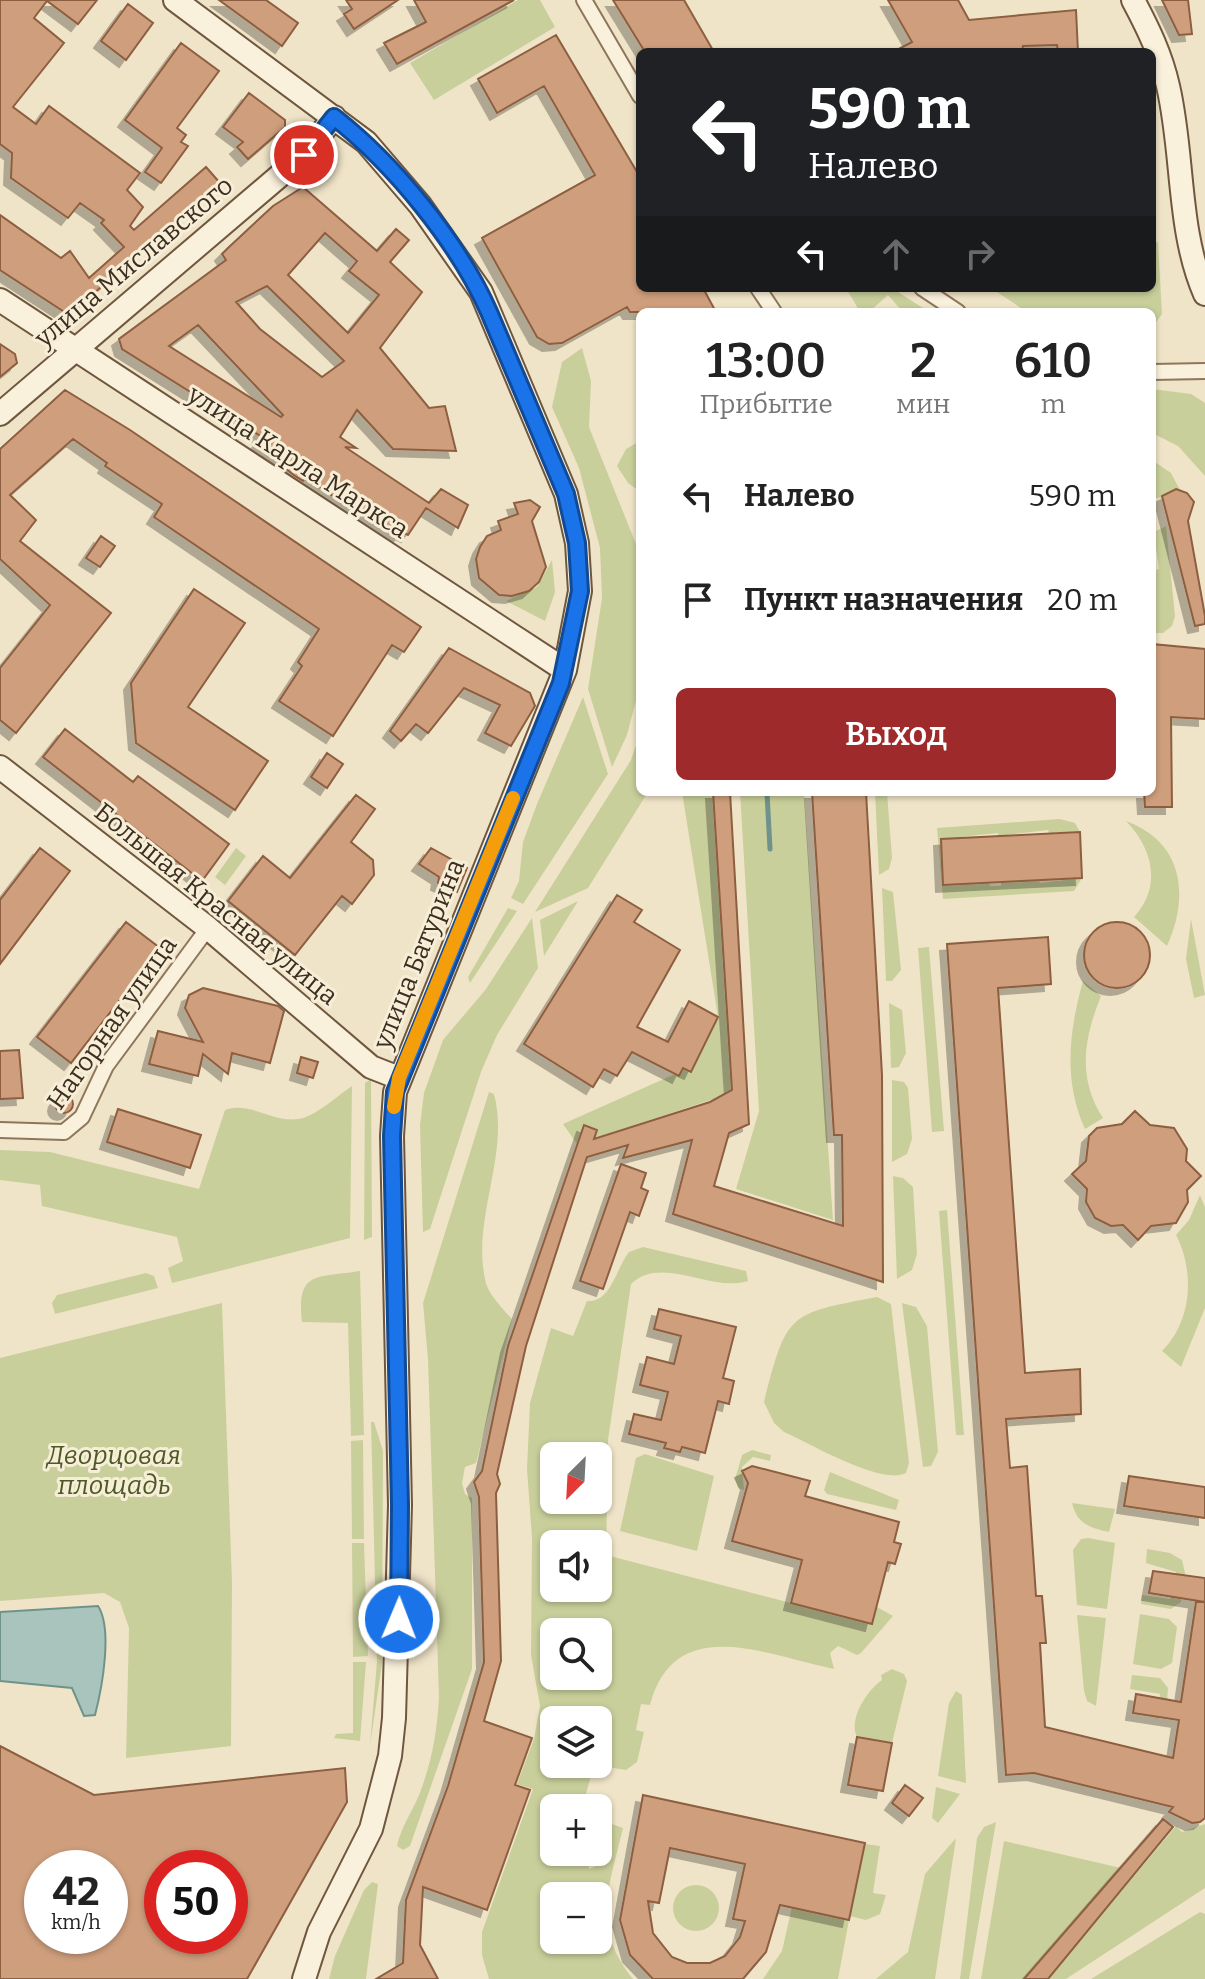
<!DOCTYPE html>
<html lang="ru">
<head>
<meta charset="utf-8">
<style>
  :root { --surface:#fff; --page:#f2f2f2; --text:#222; --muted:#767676; --accent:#9e2a2b }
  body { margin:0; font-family:Bitter,serif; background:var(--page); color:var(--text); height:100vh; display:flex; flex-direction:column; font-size:30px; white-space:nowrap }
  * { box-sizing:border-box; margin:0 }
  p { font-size:26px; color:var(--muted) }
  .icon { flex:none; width:44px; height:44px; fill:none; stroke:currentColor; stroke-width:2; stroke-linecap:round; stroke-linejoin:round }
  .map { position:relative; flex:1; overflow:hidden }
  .details { position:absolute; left:636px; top:308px; width:520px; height:488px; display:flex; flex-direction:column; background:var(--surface); border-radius:12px; box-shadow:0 2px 6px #0004 }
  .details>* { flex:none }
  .top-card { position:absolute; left:636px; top:48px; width:520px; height:244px; border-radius:12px; box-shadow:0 2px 6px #0004; background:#202124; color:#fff; overflow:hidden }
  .needle { width:52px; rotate:204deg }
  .controls { position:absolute; left:540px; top:1442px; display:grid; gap:16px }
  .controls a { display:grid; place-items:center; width:72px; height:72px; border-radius:12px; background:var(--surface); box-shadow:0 2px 6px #0004; font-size:40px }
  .speed { position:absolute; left:24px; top:1850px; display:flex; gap:16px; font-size:40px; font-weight:700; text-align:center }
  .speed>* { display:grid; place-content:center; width:104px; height:104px; border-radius:50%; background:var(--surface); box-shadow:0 2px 6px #0004; line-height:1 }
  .speed small { font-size:20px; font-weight:400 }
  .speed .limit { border:12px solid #d22; background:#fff; color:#111 }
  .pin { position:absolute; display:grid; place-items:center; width:68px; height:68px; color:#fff; margin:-34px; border:4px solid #fff; border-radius:50%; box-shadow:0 2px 8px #0007 }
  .me { position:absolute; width:88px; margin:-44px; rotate:1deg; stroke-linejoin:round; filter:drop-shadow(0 0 6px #0008) }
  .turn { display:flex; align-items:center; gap:28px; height:168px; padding:0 40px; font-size:36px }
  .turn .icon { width:104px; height:104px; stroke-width:2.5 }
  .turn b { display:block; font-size:56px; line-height:68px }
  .lanes { display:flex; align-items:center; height:76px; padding:0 40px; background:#0003; justify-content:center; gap:40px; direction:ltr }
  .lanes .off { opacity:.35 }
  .eta { display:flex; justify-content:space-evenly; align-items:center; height:136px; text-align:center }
  .eta b { font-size:48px; font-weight:600; line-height:56px }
  .cta { display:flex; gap:16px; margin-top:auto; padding:16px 40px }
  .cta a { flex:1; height:92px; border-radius:12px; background:var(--accent); color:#fff; font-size:32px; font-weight:600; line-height:92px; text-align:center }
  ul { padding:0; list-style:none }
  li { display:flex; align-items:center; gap:24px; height:104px; padding:0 40px }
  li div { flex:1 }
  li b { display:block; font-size:30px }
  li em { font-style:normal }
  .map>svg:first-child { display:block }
  .green { fill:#c9cf9b; fill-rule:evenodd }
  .water { fill:#a9c4bc; stroke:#6f938a; stroke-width:2 }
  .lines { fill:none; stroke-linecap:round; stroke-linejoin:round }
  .stream { stroke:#6f938a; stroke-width:5 }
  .building { fill:#cf9f7d; stroke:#8d5f41; stroke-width:2; fill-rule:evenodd; filter:url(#shadow) }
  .street-casing { stroke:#8d765c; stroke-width:18 }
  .secondary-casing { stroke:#6f573f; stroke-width:26 }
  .street { stroke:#faf1dc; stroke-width:14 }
  .secondary { stroke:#faf1dc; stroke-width:22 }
  .route-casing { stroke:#114b97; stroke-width:20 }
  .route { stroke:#1a73e8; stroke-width:14 }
  .slow { stroke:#f59e0b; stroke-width:14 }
  .labels { text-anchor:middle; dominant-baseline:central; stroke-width:6; stroke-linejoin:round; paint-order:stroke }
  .street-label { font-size:26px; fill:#3d2e20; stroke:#f7eed8 }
  .park-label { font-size:26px; font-style:italic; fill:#4d5a26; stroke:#f7eed8 }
</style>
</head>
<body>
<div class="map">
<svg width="1205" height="1979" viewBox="0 0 1205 1979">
  <defs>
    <filter id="shadow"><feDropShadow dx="-7" dy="7" stdDeviation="0" flood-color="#0004"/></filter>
  </defs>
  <rect width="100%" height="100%" fill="#f0e4c8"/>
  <path class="green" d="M518,0H540L555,27L434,100L410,63Z
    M1158,242L1162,314L1152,328V312H1027L991,288H1152V243Z
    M846,288H892L929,312H903L888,295L869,312H860Z
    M582,348L591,381L589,427L640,554V685L627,735L612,767L588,689L602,598L600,548L579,468L552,407L562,362Z
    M1152,389L1191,394L1205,403V476L1178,446L1152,433Z
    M640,441V491H639L628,483L617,466L626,449Z
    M1152,460L1171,473L1180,490L1170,491L1162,498H1152Z
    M1152,519L1154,532L1166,526L1175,616L1172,626L1163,633H1152V571L1159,569Z
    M552,560L555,592L545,621L506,601L537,587Z
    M583,697L608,774L523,904L511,898L519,881L523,842L537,804Z
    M640,733V792H648L588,888L535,912L631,760Z
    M682,792H713L732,1093L577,1144L563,1124L675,1074L679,1076L683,1068L691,1071L718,1017Z
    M740,792H804L833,1220L736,1189L759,1111Z
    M875,792H887L892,858L889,869L879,875Z
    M1060,819L1075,823L1080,832L1049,833L1048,830L998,836V833L941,839L943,885L989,883L990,886H1001V882L1039,880L1040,883L1082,878L1074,891L943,899L937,828Z
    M1126,821C1183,842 1190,895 1167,946L1134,917C1162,886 1153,849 1126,821Z
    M236,848L246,856L225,885L215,877Z
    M882,888L893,892L901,970L892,981H886Z
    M578,901L544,956L540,920Z
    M508,908L517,911L470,983L468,977Z
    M532,918L538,968L497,1035L481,1072L430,1229L423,1232L420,1125L424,1093L443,1040L486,989Z
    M1191,919L1205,995L1194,998L1186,959Z
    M929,947L944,1131L932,1132L918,948Z
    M1083,981L1101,996C1084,1038 1077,1078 1103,1118L1085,1129C1063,1081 1069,1031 1083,981Z
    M889,1003L902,1010L906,1053L899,1067L891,1068Z
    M371,1079L372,1237L364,1240L365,1083Z
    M892,1080L904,1082L908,1088L912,1139L907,1154L892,1162Z
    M352,1086L350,1238L172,1283L168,1268L183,1261L177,1237L42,1206L40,1185L0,1180V1150L50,1152L199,1189L225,1110C251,1101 272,1123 298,1119C315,1117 337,1096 352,1086Z
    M489,1092L494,1094C510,1154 472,1218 485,1279C487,1293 502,1308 512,1319L476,1463L465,1467L462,1483L465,1494L472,1498V1669L410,1846L403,1850L397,1846C401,1827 412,1812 419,1795C432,1762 437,1732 439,1697L428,1359L423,1303Z
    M893,1176L903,1178L913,1187L917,1254L912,1270L897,1279Z
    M1200,1195L1205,1207V1308L1181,1367L1162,1351C1192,1322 1195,1271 1176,1235L1189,1220Z
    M947,1210L964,1435H956L939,1211Z
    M643,1247L746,1271L748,1281C712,1293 662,1254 631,1284L608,1440V1468L598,1477V1456H554V1500H598V1494L607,1502L606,1555L872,1624L877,1607L893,1616L861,1653L857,1655L838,1646L830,1653L834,1669C766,1655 675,1612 650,1705L641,1704L636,1730L644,1732L637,1762L626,1770L594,1765L582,1808H554V1852H576L581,1856L592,1852L587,1857L589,1869L604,1863L592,1852H598V1819L623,1828C609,1887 591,1927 633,1979H489L482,1955V1932L533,1789L517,1784L534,1739L540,1706L531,1655L532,1538L527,1469L530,1403L551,1328L573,1336L587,1301C611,1303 616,1268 629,1252ZM554,1544H598V1588H554ZM554,1632H598V1676H554ZM554,1720H598V1764H554ZM554,1896H598V1940H554Z
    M360,1271L364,1435L351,1436L348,1323L302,1322C296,1270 317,1278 360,1271Z
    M146,1273L154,1276L158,1288L55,1314L52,1303L57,1295Z
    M877,1297L891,1304L909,1463L906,1473C882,1486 809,1443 784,1432L774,1423L764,1402C787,1312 788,1314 877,1297Z
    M222,1303L232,1582L231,1746L126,1758L129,1628L120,1602L104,1593L0,1601V1358Z
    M902,1303L916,1307L927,1326L938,1452L931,1466L923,1467Z
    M371,1422H374L383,1451L382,1663L370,1746L377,1661Z
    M363,1440L364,1539H352L351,1441Z
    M752,1450L771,1455L770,1461L753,1457L742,1467L744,1490L738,1488L735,1479L742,1455Z
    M645,1454L714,1476L697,1551L620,1531L636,1458Z
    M830,1472L899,1500L896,1510L827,1494L824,1490Z
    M1072,1503L1115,1509L1109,1532C1090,1528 1077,1524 1072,1503Z
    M1088,1538L1115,1543L1107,1609L1077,1605L1073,1550L1081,1539Z
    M352,1543H364L368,1656L353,1657Z
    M1147,1549L1170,1553L1182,1560L1185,1573L1181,1602L1171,1609L1141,1604L1142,1595L1170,1599L1176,1572L1146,1563Z
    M1140,1614L1169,1619L1177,1627L1172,1663L1161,1669L1133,1664Z
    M1077,1615L1106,1618L1096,1706L1087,1701L1084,1691Z
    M353,1662H366L360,1741L334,1738L336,1734L353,1733Z
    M892,1669L904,1674L907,1681L892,1743L857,1737C848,1720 867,1690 882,1680L881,1675Z
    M1132,1675L1160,1678L1168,1688C1167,1700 1168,1713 1156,1719L1160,1694L1130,1689Z
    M956,1691L962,1695L966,1783L938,1776L949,1703Z
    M936,1787L960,1794L938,1823L932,1818Z
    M996,1822L969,1979H960L977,1838L984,1827Z
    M1205,1824V1888L1066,1979H1048L1176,1826L1182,1832Z
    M956,1838L935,1979H876L908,1952L925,1874Z
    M1004,1841L1121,1868L1024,1979H981Z
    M865,1844L880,1846L873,1893L886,1895L880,1914L866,1920L850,1916Z
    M372,1882L378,1884L366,1979H329L335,1956L364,1890Z
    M673 1908a23 23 0 1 1 46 0a23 23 0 1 1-46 0Z
    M792,1907L849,1920L838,1979H763L782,1951Z
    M1200,1912L1205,1914V1979H1091Z"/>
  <path class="water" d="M98,1606C113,1629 102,1688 95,1715L84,1716L72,1688L0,1681V1612Z"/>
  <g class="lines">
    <path class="stream" d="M767,793L770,849"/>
  </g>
  <path class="building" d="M0,0H97L78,24L47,1L34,18L64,43L13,107L36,124L49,106L140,173L127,190L143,207L130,226L134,230L206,167L220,183L69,315L0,270V215L61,258L70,251L89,278L124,247L101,223L104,220L80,203L68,218L11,178L12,153L0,144Z
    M219,0H266L298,23L282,46Z
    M346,0H398L354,29L344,14L352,9Z
    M414,0H514L397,64L384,43L426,22Z
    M613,0H684L714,52H645Z
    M888,0H958L969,20L1076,10L1078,52H1058L1057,45L1023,46L1022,52H893L912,42Z
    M1162,0H1188L1192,34L1179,35Z
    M128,4L153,23L126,60L101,41Z
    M556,35L640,177V288H703L716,312H630L627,307L562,343L549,344L537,337L482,238L595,175L544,86L497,113L478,79Z
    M181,43L219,71L177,128L186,135L181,142L188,146L161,183L145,172L162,148L125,120Z
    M249,93L285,120V127L248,159L237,147L243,142L223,127Z
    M303,187L377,251L396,229L409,240L390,262L422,292L380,348L429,408L445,406L456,451L393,449L357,410L340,437L356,448L345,447L429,503L441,489L468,505L458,528L426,508L408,535L402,532L398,538L305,478L303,481L295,476L286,469L288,466L256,446L262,437L122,349L119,339L226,260L222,254L228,248L273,206ZM325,233L357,261L349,271L379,295L348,333L288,275ZM267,286L344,361L322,377L260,329L236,302ZM198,325L283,415L281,417L169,346Z
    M0,344L15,354L17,363L0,377Z
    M65,390L130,430L421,627L404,652L392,645L333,736L279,701L302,666L298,662L319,629L154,517L162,504L105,466L107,463L73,439L10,495L36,520L20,541L111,613L16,733L0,720V668L50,605L0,559V449Z
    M1176,489L1187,493L1194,502L1188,521L1205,616V624L1195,626L1162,496Z
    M530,500L540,507L532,521L546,567L539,582L529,591L512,596L499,595L479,578L476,559L480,547L487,536L501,530L498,521L518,514L514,503Z
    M101,536L115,546L100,567L86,558Z
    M194,589L245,623L188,707L268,761L235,810L136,743L131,683Z
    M1152,644L1205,649V719L1171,717L1172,807H1145L1144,792H1152L1155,693L1152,692Z
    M449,648L530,693L535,706L511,746L485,733L500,705L464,688L428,733L416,724L401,741L390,731Z
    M65,729L133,782L138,776L229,844L202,881L43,757Z
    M327,753L343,764L327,788L311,777Z
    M713,792H730L749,1124L729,1133L714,1186L843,1226L842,1135H834L812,792H866L882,1075L883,1282L673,1214L692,1140L623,1158L628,1145L587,1157L526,1346L497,1474L500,1484L496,1493L501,1661L484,1721L532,1738L515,1785L530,1790L487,1910L423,1887L420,1945L438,1979H376L403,1963L406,1900L448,1786L484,1662L479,1497L474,1482L482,1471L508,1346L584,1125L597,1130L594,1139L710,1102L732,1090Z
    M356,795L375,809L351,842L373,860L374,875L352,904L342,896L295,955L228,901L263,856L290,878Z
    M1080,832L1082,878L943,885L941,839Z
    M40,848L70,871L0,964V900Z
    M431,848L467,868L457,892L438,883L439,877L419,864Z
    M617,895L642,910L634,922L680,950L637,1027L668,1042L689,1001L718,1017L691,1072L683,1068L679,1076L632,1052L617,1076L604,1069L593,1087L524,1044Z
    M126,922L160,948L71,1063L37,1037Z
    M1084 955a33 33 0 1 1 66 0a33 33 0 1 1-66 0Z
    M1048,937L1051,984L998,988L1025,1373L1080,1369L1081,1414L1006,1419L1010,1468L1027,1466L1036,1596H1042L1044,1619L1046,1643H1040L1045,1727L1173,1758L1179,1720L1133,1713L1136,1694L1181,1702L1196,1602H1205V1818L1200,1822L1192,1823L1169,1812L1173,1807L1034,1773L1006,1775L947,944Z
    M203,988L278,1006L284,1011L270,1063L232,1053L228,1074L203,1054L198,1076L149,1064L158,1031L203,1042L185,1008L189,995Z
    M19,1050L23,1098L0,1099V1051Z
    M301,1057L318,1062L313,1078L297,1073Z
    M55 1104a9 9 0 1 1 18 0a9 9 0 1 1-18 0Z
    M118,1109L201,1135L190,1168L107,1142Z
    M1135,1111L1150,1125L1174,1128L1187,1149L1186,1161L1201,1176L1187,1190L1188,1202L1176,1223L1151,1226L1138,1240L1123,1225L1111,1226L1095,1218L1086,1202L1087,1189L1072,1174L1086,1161L1089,1136L1097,1128L1122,1124Z
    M621,1164L646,1173L641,1188L648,1191L639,1216L630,1212L603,1289L580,1281Z
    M659,1309L736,1327L723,1378L734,1381L729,1404L718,1401L705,1453L682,1447L680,1452L664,1448L666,1443L629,1434L634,1414L661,1420L668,1392L640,1385L647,1357L674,1364L681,1336L654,1329Z
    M752,1466L810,1481L805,1496L899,1522L894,1542L901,1544L895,1564L888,1562L872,1624L791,1603L802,1560L732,1541L748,1483L742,1471Z
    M1129,1476L1205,1487V1518L1124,1506Z
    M1153,1571L1205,1578V1602L1149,1593Z
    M857,1737L892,1743L883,1791L848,1785Z
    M0,1746L94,1795L345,1768L347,1802L247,1979H0ZM42,1868H110V1936H42ZM162,1868H230V1936H162Z
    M905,1785L923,1798L909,1816L892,1803Z
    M643,1795L865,1843L849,1920L780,1905L766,1952L743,1979H653L630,1955L620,1920ZM670,1848L745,1864L733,1919L745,1921L740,1937L725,1956L710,1963H687L672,1957L653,1933L648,1901L659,1903Z
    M1163,1819L1173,1827L1048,1979H1024Z"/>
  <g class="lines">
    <defs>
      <path id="street" d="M584,0L640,96
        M758,288L774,312
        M922,288L958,312
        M1152,372L1205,371
        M0,1130L64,1132L82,1117L106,1066L208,928"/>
      <path id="secondary" d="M175,0L366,142L420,205L481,292L566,494L577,543L580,591L565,670L395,1092L392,1136L400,1505L394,1718L390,1756L371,1829L319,1932L304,1979
        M1133,0C1148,28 1161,55 1168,86C1184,154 1177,230 1205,294
        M0,300L565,670
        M0,414L304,155L334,117
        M0,767L208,928L371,1067L399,1078"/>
    </defs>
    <use href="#street" class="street-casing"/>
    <use href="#secondary" class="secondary-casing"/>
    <use href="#street" class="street"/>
    <use href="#secondary" class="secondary"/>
  </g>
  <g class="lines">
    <defs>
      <path id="route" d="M304,155L334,117C394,164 458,242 489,312L566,494L577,543L580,591L561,683L395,1092L392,1136L400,1505L399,1619"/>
    </defs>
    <use href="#route" class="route-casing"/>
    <use href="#route" class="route"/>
    <path class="slow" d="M394,1107L399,1078L513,798"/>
  </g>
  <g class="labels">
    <g class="street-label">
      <text transform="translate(134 262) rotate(-40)">улица Миславского</text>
      <text transform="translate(298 462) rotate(33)">улица Карла Маркса</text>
      <text transform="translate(216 904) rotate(39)">Большая Красная улица</text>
      <text transform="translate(419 954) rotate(-68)">улица Батурина</text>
      <text transform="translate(112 1023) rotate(-55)">Нагорная улица</text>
    </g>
    <g class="park-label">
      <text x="114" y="1455">Дворцовая<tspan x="114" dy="30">площадь</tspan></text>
    </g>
  </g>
</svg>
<div class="controls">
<a><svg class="needle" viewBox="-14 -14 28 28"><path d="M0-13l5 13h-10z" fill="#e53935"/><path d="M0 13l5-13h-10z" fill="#767676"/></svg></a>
<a><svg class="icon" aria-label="sound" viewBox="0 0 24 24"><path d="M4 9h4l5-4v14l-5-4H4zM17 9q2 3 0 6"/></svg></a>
<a><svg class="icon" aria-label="search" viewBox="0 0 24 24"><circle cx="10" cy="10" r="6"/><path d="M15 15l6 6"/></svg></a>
<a><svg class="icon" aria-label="layers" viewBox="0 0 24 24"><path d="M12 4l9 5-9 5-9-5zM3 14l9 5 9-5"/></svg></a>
<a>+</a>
<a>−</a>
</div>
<div class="speed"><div>42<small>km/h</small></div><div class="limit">50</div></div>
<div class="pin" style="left:304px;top:155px;background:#d93025"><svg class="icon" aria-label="arrive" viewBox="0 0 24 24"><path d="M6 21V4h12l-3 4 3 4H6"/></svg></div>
<svg class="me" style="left:399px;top:1619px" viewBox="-20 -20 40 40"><circle r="17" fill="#1a73e8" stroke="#fff" stroke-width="3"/><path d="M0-11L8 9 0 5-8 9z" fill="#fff"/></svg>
<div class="top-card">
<div class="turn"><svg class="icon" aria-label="left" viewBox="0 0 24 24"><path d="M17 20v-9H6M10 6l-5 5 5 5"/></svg><div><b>590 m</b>Налево</div></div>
<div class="lanes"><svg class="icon" aria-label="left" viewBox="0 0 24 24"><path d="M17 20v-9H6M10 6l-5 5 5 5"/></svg><svg class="icon off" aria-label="ahead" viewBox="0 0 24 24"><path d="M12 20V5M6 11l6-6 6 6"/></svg><svg class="icon off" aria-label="right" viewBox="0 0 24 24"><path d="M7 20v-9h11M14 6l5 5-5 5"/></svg></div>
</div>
<section class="details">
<div class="eta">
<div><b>13:00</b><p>Прибытие</p></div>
<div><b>2</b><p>мин</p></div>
<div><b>610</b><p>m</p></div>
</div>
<ul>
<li><svg class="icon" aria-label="left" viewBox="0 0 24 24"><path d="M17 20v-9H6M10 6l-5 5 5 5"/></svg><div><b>Налево</b></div><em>590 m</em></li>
<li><svg class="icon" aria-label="arrive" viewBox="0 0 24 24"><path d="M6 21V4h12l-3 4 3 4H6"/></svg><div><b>Пункт назначения</b></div><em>20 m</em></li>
</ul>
<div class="cta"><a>Выход</a></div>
</section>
</div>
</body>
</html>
